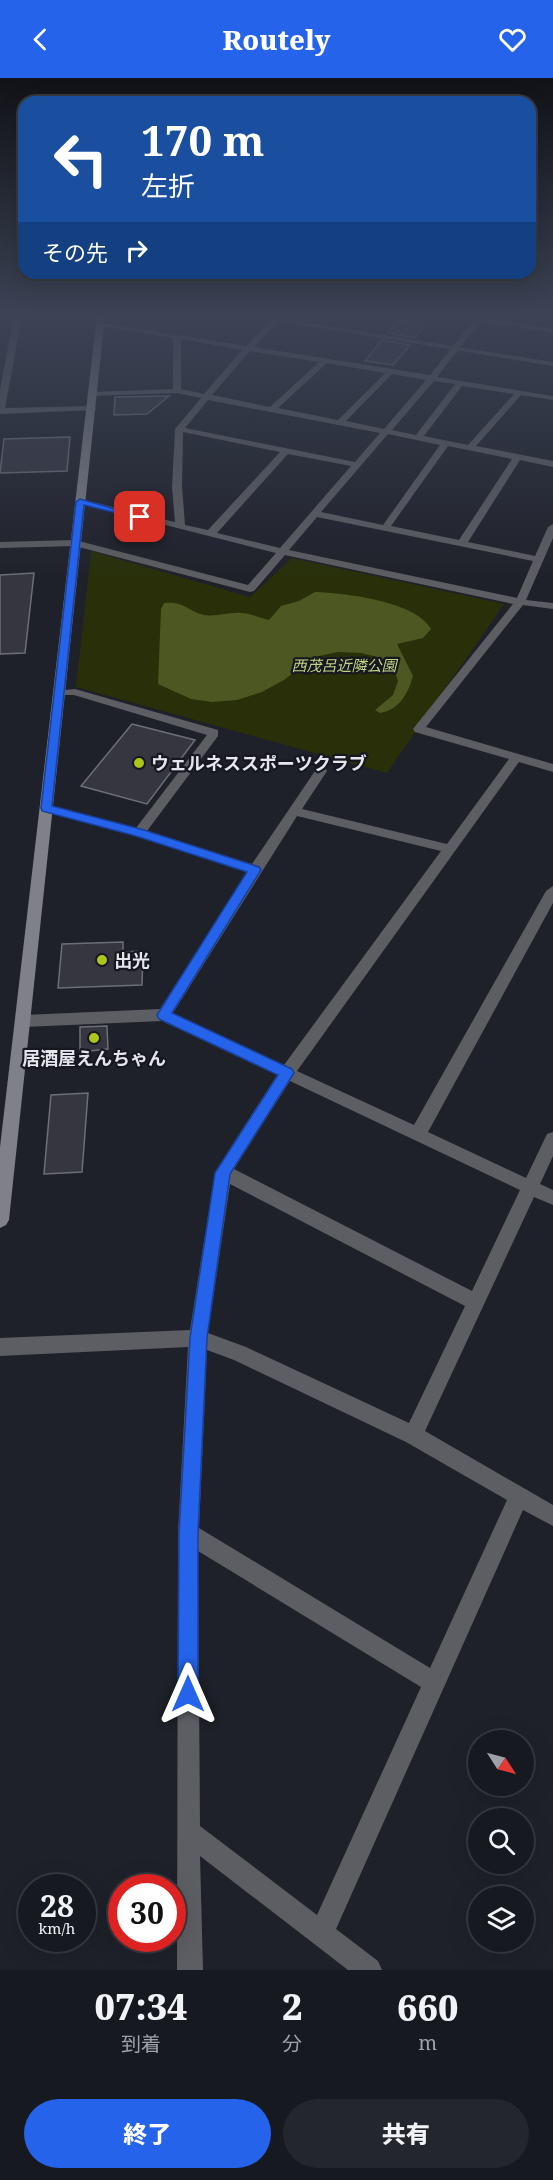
<!DOCTYPE html>
<html lang="ja">
<head>
<meta charset="utf-8">
<style>
  :root { --surface:#171920; --page:#24262d; --text:#f1f3f6; --muted:#9ea0a5; --line:#36383e; --accent:#2563eb }
  body { margin:0; font-family:"Noto Serif","Noto Sans JP",serif; background:var(--page); color:var(--text); height:100vh; display:flex; flex-direction:column; font-size:22px; white-space:nowrap }
  * { box-sizing:border-box; margin:0 }
  p { font-size:20px; color:var(--muted) }
  .icon { flex:none; width:33px; height:33px; fill:none; stroke:currentColor; stroke-width:2; stroke-linecap:round; stroke-linejoin:round }
  .map { position:relative; height:1892px; overflow:hidden }
  .drawer { display:flex; flex-direction:column; background:var(--surface); flex:1 }
  .drawer>* { flex:none }
  .guide { position:absolute; left:18px; top:18px; width:518px; height:183px; border-radius:18px; box-shadow:0 6px 24px #0002,0 0 0 2px var(--line); background:#1a4fa0; color:#fff; overflow:hidden }
  .needle { width:39px; rotate:126deg }
  .buttons { position:absolute; left:468px; top:1652px; display:grid; gap:12px }
  .buttons a { display:grid; place-items:center; width:66px; height:66px; border-radius:50%; background:var(--surface); box-shadow:0 6px 24px #0002,0 0 0 2px var(--line); font-size:30px }
  .speed { position:absolute; left:18px; top:1796px; display:flex; gap:12px; font-size:30px; font-weight:700; text-align:center }
  .speed>* { display:grid; place-content:center; width:78px; height:78px; border-radius:50%; background:var(--surface); box-shadow:0 6px 24px #0002,0 0 0 2px var(--line); line-height:1 }
  .speed small { font-size:15px; font-weight:400 }
  .speed .limit { border:9px solid #d22; background:#fff; color:#111 }
  .pin { position:absolute; display:grid; place-items:center; width:51px; height:51px; color:#fff; margin:-26px; border-radius:12px; box-shadow:0 3px 9px #0006 }
  .me { position:absolute; width:66px; margin:-33px; rotate:0deg; stroke-linejoin:round; filter:drop-shadow(0 0 4px #0008) }
  .turn { display:flex; align-items:center; gap:21px; height:126px; padding:0 24px; font-size:27px }
  .turn .icon { width:78px; height:78px; stroke-width:2.5 }
  .turn b { display:block; font-size:42px; line-height:51px }
  .then { display:flex; align-items:center; height:57px; padding:0 24px; background:#0003; gap:12px; font-size:22px }
  .eta { display:flex; justify-content:space-evenly; align-items:center; height:102px; text-align:center }
  .eta b { font-size:36px; font-weight:800; line-height:42px }
  .action { display:flex; gap:12px; margin-top:auto; padding:12px 24px }
  .action a { flex:1; height:69px; border-radius:36px; background:var(--accent); color:#fff; font-size:24px; font-weight:800; line-height:69px; text-align:center }
  .action a+a { background:var(--page); color:var(--text) }
  header { display:flex; justify-content:space-between; align-items:center; height:78px; padding:0 24px; background:var(--accent); color:#fff; font-size:27px; font-weight:800 }
  .map>svg:first-child { display:block }
  .green { fill:#282f09 }
  .water { fill:#4c5721 }
  .building { fill:#353640; stroke:#6c6e79; stroke-width:1.5 }
  .lines { fill:none; stroke-linecap:round; stroke-linejoin:round }
  .minor { fill:#5d5e63; fill-rule:evenodd }
  .tertiary { fill:#5d5e63; fill-rule:evenodd }
  .secondary { fill:#7f8088; fill-rule:evenodd }
  .route { fill:#2563eb; stroke:#184099; stroke-width:1.5 }
  .poi-dot { fill:#abc616; stroke:#161720; stroke-width:2 }
  .labels { text-anchor:middle; dominant-baseline:central; stroke-width:4.5; stroke-linejoin:round; paint-order:stroke }
  .far-park-label { font-size:15px; font-style:italic; fill:#c1d482; stroke:#161720 }
  .poi-label { font-size:18px; font-weight:bold; fill:#e5e6ec; stroke:#161720; text-anchor:start }
</style>
</head>
<body>
<header><svg class="icon" aria-label="back" viewBox="0 0 24 24"><path d="M15 5l-7 7 7 7"/></svg>Routely<svg class="icon" aria-label="heart" viewBox="0 0 24 24"><path d="M12 20l-8-8c-3-5 5-10 8-4 3-6 11-1 8 4z"/></svg></header>
<div class="map">
<svg width="553" height="1892" viewBox="0 0 553 1892">
  <rect width="100%" height="100%" fill="#1f212a"/>
  <path class="green" d="M91,473L250,519L292,480L504,526L387,695L76,609Z"/>
  <path class="water" d="M315,514C344,515 416,523 431,551L423,560L397,566L413,598C408,616 399,632 380,635L375,632L393,617L398,603L394,591L382,580L361,575L338,574L314,579L284,602L262,614L237,622L212,624L191,621L158,606L161,531L164,525C185,523 187,533 204,537C217,539 228,534 241,535C250,535 260,540 269,542L281,528L299,523Z"/>
  <path class="building" d="M398,243L425,247L415,260L388,255Z
    M382,262L410,267L393,287L365,283Z
    M169,318L147,336L114,337L115,319Z
    M70,359L67,393L0,395L4,361Z
    M34,495L25,575L0,576V497Z
    M132,646L195,662L147,726L81,708Z
    M123,864V874L143,873L142,907L58,910L62,866Z
    M107,948L108,971L80,974V949Z
    M88,1015L82,1094L44,1096L51,1017Z"/>
  <g class="lines">
    <path class="minor" d="M14,238H22L5,330L92,328L96,330L95,332L0,336V312Z
      M275,238H283L254,269L430,297L473,243L455,238H484L553,251V255L480,244L437,299L553,318V322L521,317L476,368L553,383V389L520,382L468,464L535,478L548,449L553,446V460L526,522L553,525V531L523,527L426,649L553,686V694L519,684L297,993L414,1047L546,813L553,808V825L428,1054L526,1100L547,1056L553,1054V1078L540,1106L553,1112V1127L534,1119L425,1353L553,1427V1448L523,1432L336,1851L378,1883L382,1892H348L200,1778L203,1892H177L178,1455L188,1269L0,1278V1260L190,1252L215,1094L277,997L162,943L24,949L19,947L17,943L19,939L24,937L160,931L247,794L135,758L42,733L40,730L42,727L46,726L136,750L207,657L74,617H55V613L75,611L218,652V658L147,753L252,786L317,690H325L327,693L302,731L447,766L509,681L415,654L413,651L513,526L285,477L254,513L250,514L75,468L0,470V464L75,462L248,507L276,475L75,424L80,421L175,444L172,409L175,351L201,320L177,315L90,318L89,316L93,314L173,311V260L100,248L97,244L246,268ZM181,261L242,272L204,316L181,311ZM250,273L319,284L270,329L212,317ZM327,285L385,295L338,342L278,330ZM392,296L426,302L384,351L346,343ZM434,303L455,306L416,357L392,352ZM462,308L514,316L468,367L424,358ZM208,322L380,355L355,384L185,350ZM183,354L280,374L208,452L185,447L182,409ZM388,356L440,367L383,447L321,434ZM448,368L512,381L459,462L391,448ZM288,376L351,388L280,470L217,455ZM317,439L533,483L517,520L289,472ZM297,738L441,773L284,987L173,935ZM290,1003L520,1112L472,1213L234,1091ZM230,1106L465,1228L409,1345L246,1269L208,1255ZM207,1272L234,1282L406,1364L507,1422L430,1590L199,1450ZM198,1473L421,1609L317,1837L200,1748Z"/>
    <path class="tertiary" d="M246,238H265L553,284V288Z"/>
    <path class="secondary" d="M97,238H105L9,1142L6,1147L0,1150V1069Z"/>
  </g>
  <linearGradient id="sky" x2="0" y2="1"><stop stop-color="#111217"/><stop offset="0.47" stop-color="#3c4355"/><stop offset="1" stop-color="#3c4355" stop-opacity="0"/></linearGradient>
  <rect width="553" height="503" fill="url(#sky)"/>
  <path class="route" d="M80,421L144,439L140,441L84,427L52,728L144,752L259,789L261,792L172,935L292,991L294,995L230,1096L207,1260L198,1455V1616L195,1623L188,1626L181,1623L178,1616L179,1455L190,1260L215,1095L278,997L159,941L157,937L247,794L136,758L42,733L41,730L76,424Z"/>
  <g class="poi-dot">
    <circle cx="139" cy="685" r="6"/>
    <circle cx="102" cy="882" r="6"/>
    <circle cx="94" cy="960" r="6"/>
  </g>
  <g class="labels">
    <g class="far-park-label">
      <text x="344" y="587">西茂呂近隣公園</text>
    </g>
    <g class="poi-label">
      <text x="151" y="685">ウェルネススポーツクラブ</text>
      <text x="114" y="882">出光</text>
      <text x="94" y="980" text-anchor="middle">居酒屋えんちゃん</text>
    </g>
  </g>
</svg>
<div class="buttons">
<a><svg class="needle" viewBox="-14 -14 28 28"><path d="M0-13l5 13h-10z" fill="#e53935"/><path d="M0 13l5-13h-10z" fill="#9ea0a5"/></svg></a>
<a><svg class="icon" aria-label="search" viewBox="0 0 24 24"><circle cx="10" cy="10" r="6"/><path d="M15 15l6 6"/></svg></a>
<a><svg class="icon" aria-label="layers" viewBox="0 0 24 24"><path d="M12 4l9 5-9 5-9-5zM3 14l9 5 9-5"/></svg></a>
</div>
<div class="speed"><div>28<small>km/h</small></div><div class="limit">30</div></div>
<div class="pin" style="left:140px;top:439px;background:#d93025"><svg class="icon" aria-label="arrive" viewBox="0 0 24 24"><path d="M6 21V4h12l-3 4 3 4H6"/></svg></div>
<svg class="me" style="left:188px;top:1616px" viewBox="-20 -20 40 40"><path d="M0-17L14 15 0 8-14 15z" fill="#2563eb" stroke="#fff" stroke-width="4"/></svg>
<div class="guide">
<div class="turn"><svg class="icon" aria-label="left" viewBox="0 0 24 24"><path d="M17 20v-9H6M10 6l-5 5 5 5"/></svg><div><b>170 m</b>左折</div></div>
<div class="then">その先<svg class="icon" aria-label="right" viewBox="0 0 24 24"><path d="M7 20v-9h11M14 6l5 5-5 5"/></svg></div>
</div>
</div>
<section class="drawer">
<div class="eta">
<div><b>07:34</b><p>到着</p></div>
<div><b>2</b><p>分</p></div>
<div><b>660</b><p>m</p></div>
</div>
<div class="action"><a>終了</a><a>共有</a></div>
</section>
</body>
</html>
